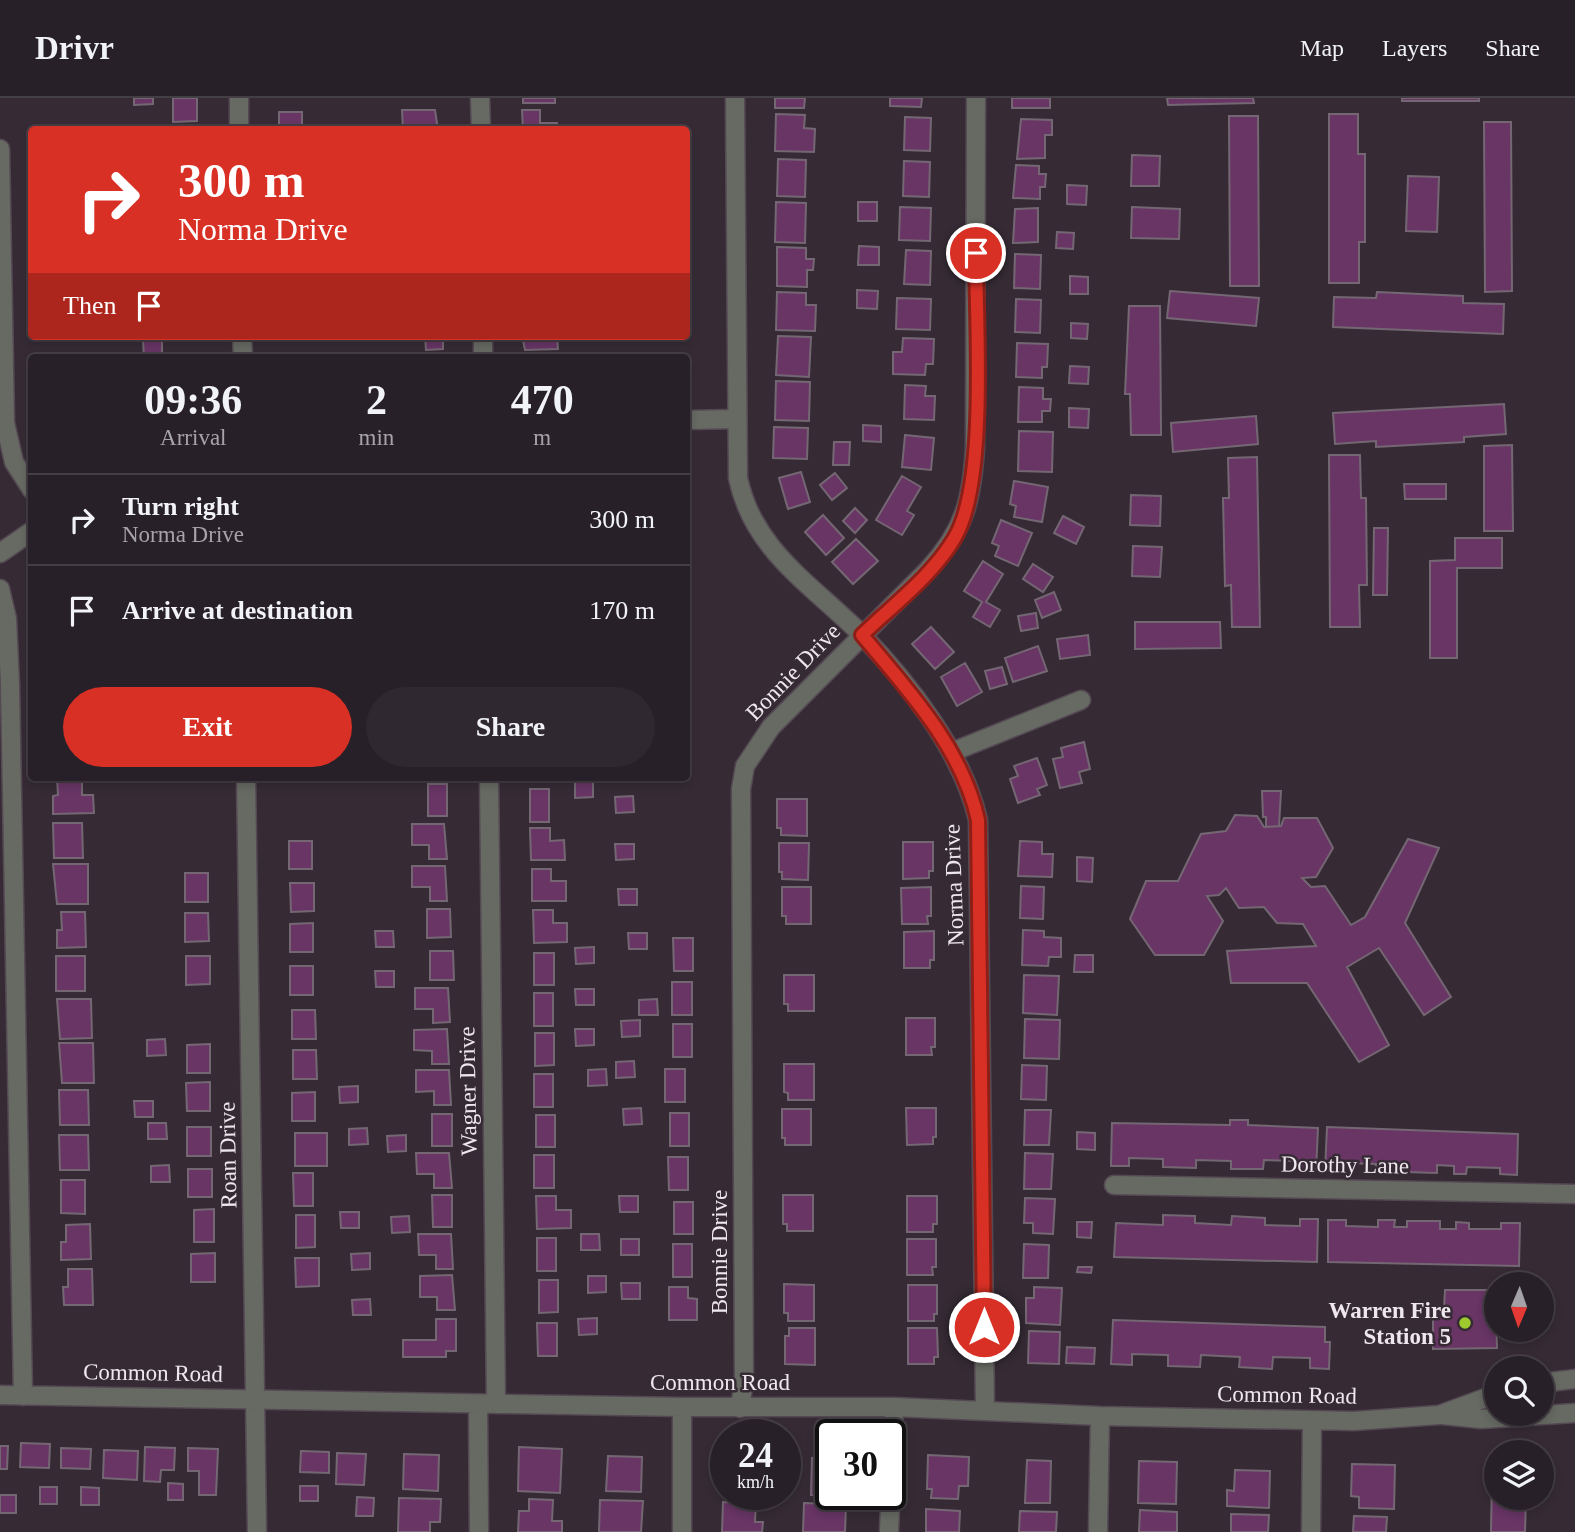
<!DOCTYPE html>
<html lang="en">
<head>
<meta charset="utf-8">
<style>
  :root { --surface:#282028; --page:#302830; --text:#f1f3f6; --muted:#a5a3a8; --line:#443e45; --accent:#d93025 }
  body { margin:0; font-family:Georgia,serif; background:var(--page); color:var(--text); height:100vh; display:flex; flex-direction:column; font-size:26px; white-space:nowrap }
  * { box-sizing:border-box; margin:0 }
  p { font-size:23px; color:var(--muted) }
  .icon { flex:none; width:38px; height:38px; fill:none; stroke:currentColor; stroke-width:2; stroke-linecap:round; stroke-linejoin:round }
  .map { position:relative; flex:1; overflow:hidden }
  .sheet { position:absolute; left:28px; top:256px; width:662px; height:427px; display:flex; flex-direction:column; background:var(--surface); border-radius:7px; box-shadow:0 4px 10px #0003,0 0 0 2px var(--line) }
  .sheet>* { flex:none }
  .guide { position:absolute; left:28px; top:28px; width:662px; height:214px; border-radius:7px; box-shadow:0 4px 10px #0003,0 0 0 2px var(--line); background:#d93025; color:#fff; overflow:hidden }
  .needle { width:46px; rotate:182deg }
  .buttons { position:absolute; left:1484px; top:1174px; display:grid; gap:14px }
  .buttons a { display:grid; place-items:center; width:70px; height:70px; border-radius:50%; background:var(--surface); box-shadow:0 4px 10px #0003,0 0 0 2px var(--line); font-size:35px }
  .speed { position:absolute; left:710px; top:1321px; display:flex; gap:14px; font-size:35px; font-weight:700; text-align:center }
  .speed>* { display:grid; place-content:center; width:91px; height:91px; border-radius:50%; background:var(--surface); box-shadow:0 4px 10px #0003,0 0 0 2px var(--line); line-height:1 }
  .speed small { font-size:18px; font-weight:400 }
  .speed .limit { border:4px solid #111; border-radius:10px; background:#fff; color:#111 }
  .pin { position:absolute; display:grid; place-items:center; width:60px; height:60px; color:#fff; margin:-30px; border:4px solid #fff; border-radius:50%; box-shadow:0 2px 7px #0007 }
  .me { position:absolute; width:77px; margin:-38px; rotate:0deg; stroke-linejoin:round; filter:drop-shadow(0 0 5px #0008) }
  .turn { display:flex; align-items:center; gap:24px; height:147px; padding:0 35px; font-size:32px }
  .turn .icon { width:91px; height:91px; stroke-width:2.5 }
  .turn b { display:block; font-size:49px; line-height:60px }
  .then { display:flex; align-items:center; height:66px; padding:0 35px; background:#0003; gap:14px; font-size:26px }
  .eta { display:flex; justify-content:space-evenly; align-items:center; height:119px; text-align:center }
  .eta b { font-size:42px; font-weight:700; line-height:49px }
  .button { display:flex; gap:14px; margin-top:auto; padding:14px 35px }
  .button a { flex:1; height:80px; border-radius:42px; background:var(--accent); color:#fff; font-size:28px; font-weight:700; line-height:80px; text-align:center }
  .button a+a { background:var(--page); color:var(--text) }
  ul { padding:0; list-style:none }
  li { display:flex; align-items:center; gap:21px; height:91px; padding:0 35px; border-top:2px solid var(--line) }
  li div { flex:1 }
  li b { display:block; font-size:26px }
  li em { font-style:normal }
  header { display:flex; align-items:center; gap:42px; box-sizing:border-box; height:98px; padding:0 35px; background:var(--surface); border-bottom:2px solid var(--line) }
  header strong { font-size:33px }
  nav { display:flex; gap:38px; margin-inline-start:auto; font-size:24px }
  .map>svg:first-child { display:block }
  .building { fill:#683565; stroke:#746773; stroke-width:2 }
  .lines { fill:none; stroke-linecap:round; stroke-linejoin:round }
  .minor-casing { stroke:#544953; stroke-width:21 }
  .minor { stroke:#676a63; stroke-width:18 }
  .route-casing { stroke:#8d1f18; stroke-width:18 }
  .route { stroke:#d93025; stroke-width:12 }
  .poi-dot { fill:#9eca2e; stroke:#362b35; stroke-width:2.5 }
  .labels { text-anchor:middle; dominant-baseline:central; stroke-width:5; stroke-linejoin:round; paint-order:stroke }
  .street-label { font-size:23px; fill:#efe7ee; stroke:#362b35 }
  .poi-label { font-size:23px; font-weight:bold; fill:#efe7ee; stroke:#362b35; text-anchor:end }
</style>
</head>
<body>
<header>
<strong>Drivr</strong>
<nav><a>Map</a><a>Layers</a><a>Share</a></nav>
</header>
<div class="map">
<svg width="1575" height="1434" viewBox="0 0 1575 1434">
  <rect width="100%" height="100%" fill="#362b35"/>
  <path class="building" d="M134,0H153V6L134,7Z
    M173,0H197V23L173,24Z
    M523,0H555V5H523Z
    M775,0H805L804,10H775Z
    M890,0H922L921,9L890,8Z
    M1012,0H1050V10H1012Z
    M1167,0H1253L1254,5L1168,7Z
    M1402,0H1479V3H1402Z
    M402,12H435L438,32H403Z
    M522,12H540V25H557L558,32H523Z
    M279,14H302V32H279Z
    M776,16L805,17L804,30L815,31L814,54L775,53Z
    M1329,16H1358V56H1365V144H1359V185H1329Z
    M1229,18H1258L1259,188H1230Z
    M905,19L931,20L930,53L904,52Z
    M1021,21L1052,22V37H1045V60L1017,61Z
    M1484,24H1511L1512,193L1485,194Z
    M1132,57L1160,58L1159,88H1131Z
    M778,61L806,62L805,99L777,98Z
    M904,63L930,64L929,99L903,98Z
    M1016,67L1039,68V76H1046L1045,89H1040V101L1013,100Z
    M1408,78L1439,79L1437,134L1406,133Z
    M1067,87L1087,88L1086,107L1067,106Z
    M776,104L806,105L805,145L775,144Z
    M858,104H877V123H858Z
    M900,109L931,110L930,143L899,142Z
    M1132,109L1180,111L1179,141L1131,140Z
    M1038,110V144L1013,145L1015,111Z
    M1057,134L1074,135L1073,151L1056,150Z
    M859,148L879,149V167H858Z
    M777,149L806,150V161H814L813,172H807V189L777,188Z
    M906,152L931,153L930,187L904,186Z
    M1015,156L1041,157L1040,191L1014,190Z
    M1070,178L1088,179V196H1070Z
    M857,192L878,193L877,211L857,210Z
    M1170,193L1259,200L1256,228L1167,220Z
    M777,194L806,195V207H816L815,233L776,232Z
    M1377,194L1463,198V205L1504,206L1503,236L1333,229L1334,199L1376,200Z
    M897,200L931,201L930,232L896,231Z
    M1016,201L1041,202L1040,235L1015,234Z
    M1129,208H1160L1161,337H1131L1130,296H1125Z
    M1071,225L1088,226L1087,241L1071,240Z
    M408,238H443V251L426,252L425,238Z
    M522,238H557L558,251L525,252Z
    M778,238L811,239L809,279L776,277Z
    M903,240L934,241L933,266H926L925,277L893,276V254H902Z
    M162,242V259H144L143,243Z
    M1017,245L1048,246L1047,269H1042V280L1016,279Z
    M1070,268L1089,269L1088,286L1069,285Z
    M776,283L810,284L809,323L775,322Z
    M905,287L926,288L925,298H935L934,322L904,321Z
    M1019,289L1043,290V301H1051L1050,313H1042V324H1018Z
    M1504,306L1506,336L1464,339V344L1376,349V343L1335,346L1333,315Z
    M1069,310L1089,311L1088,330L1069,329Z
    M1256,318L1258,346L1173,354L1171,325Z
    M863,327L881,328V344L863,343Z
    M774,329L808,330L807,361L773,360Z
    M1019,333L1053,334L1052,374L1018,373Z
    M905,337L934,340L931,372L902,369Z
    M834,344H850L849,367H833Z
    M1512,347L1513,433H1484V348Z
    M1329,357H1360L1361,400H1366L1367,487H1359L1360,529H1330Z
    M1257,359L1260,529H1232L1231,487L1225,488L1223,400H1229L1228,360Z
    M801,374L810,404L788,411L779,380Z
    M835,375L847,390L832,402L820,387Z
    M902,378L921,389L907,413L914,417L902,437L876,422Z
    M1014,383L1048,389L1042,424L1014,419L1016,408L1010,406Z
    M1404,386H1446V401H1405Z
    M1131,397L1161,398L1160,428L1130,427Z
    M855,410L867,422L855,435L843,423Z
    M823,417L844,440L826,457L805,434Z
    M1063,418L1084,429L1076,446L1054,435Z
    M1001,422L1032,435L1018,468L995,458L999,448L992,445Z
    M1374,430H1388L1387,497H1373Z
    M1455,440H1502V470H1457V560H1430V463L1455,462Z
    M856,441L878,463L853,486L832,464Z
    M1133,448L1162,449L1160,479L1132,478Z
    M983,463L1003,476L986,504L1000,512L990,529L973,519L982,504L964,493Z
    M1033,466L1053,479L1043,494L1023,481Z
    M1054,494L1061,512L1042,520L1035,502Z
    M1036,515L1038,530L1021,533L1018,518Z
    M1135,524H1220L1221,550L1135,551Z
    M931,529L954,554L935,571L912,546Z
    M1088,537L1090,557L1060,561L1057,541Z
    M1038,548L1047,573L1013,584L1005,560Z
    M965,565L982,594L957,608L941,579Z
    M1002,569L1007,586L990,591L985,573Z
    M1084,644L1090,671L1079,674L1082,685L1060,690L1053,661L1063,659L1061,650Z
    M1037,660L1047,687L1037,691L1040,697L1018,705L1010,681L1018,678L1014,668Z
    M57,680H82V697H93L94,715L53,716V698L58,697Z
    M593,683V699L575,700V684Z
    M428,686H447V718H428Z
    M530,691H549V724H530Z
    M1262,693H1281L1279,728L1266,729V719H1263Z
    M633,698L634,714L616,715L615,699Z
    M777,701H807V738L781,737V730H777Z
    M1235,717L1257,718L1264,729L1281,728L1284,720H1317L1333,750L1316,779L1302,780L1311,789L1325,788L1351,827L1365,819L1408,741L1439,750L1405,825L1451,899L1424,917L1379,850L1347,869L1389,947L1359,964L1307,885H1231L1227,853L1316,848L1303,826L1277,825L1264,809L1239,810L1226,790L1219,797L1207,798L1223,823L1204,857H1155L1130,821L1146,783H1178L1201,736L1226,733Z
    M53,725H82L83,760H54Z
    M412,726H444L447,761H429V747H412Z
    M530,730H550V743L564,742L565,762H531Z
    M289,743H312V771H289Z
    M1020,743L1042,744V756H1053L1052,779L1018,778Z
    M903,744H933V773H929V780L903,781Z
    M779,745H809L808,782L782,781V774H779Z
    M615,746H634V761L616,762Z
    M1077,759L1093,760L1092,784L1077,783Z
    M53,766H88V806H57Z
    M412,768H445L447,803H430V789H412Z
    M532,771H551V783H566V803H532Z
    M185,775H208V804H185Z
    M290,785H314V813L291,814Z
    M1021,788L1044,789L1043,821L1020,820Z
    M782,789H811V826H786V818H782Z
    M931,789V818H927L928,826H902L901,790Z
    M618,791H637V807H619Z
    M427,811H450L451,839L427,840Z
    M533,812H553V825H567V844L534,845Z
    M61,814H85L86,849L57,850V832H62Z
    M185,815H208L209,843L185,844Z
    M313,825V854H290V826Z
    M1023,832L1044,833V839L1061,840V859H1049L1048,868L1022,867Z
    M375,833H393L394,849H376Z
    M934,833V862H930V870H904V834Z
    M628,835H647V851H629Z
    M673,840H693V873H674Z
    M594,849V865L576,866L575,850Z
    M430,853H453L454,882H430Z
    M534,855H554V887H534Z
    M1075,857H1093V874H1074Z
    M56,858H85V893H56Z
    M186,858H210V886L186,887Z
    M290,868H313V897H290Z
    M375,873H394V889H376Z
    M784,877H814V913H788V906H784Z
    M1024,877L1059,878L1057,917L1023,915Z
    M672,884H692V917H672Z
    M415,890H448L450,924L433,925V911H415Z
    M575,891H594V907H576Z
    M534,895H553V928H534Z
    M57,901H91L92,940L60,941Z
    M657,901L658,917H639V902Z
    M292,912H315L316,941H292Z
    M906,920H935V949H931L932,957H906Z
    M1025,921L1060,922L1059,961L1024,960Z
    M640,922V938L622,939L621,923Z
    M673,926H692V959H673Z
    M447,931L449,966H432V953L414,952V932Z
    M575,931H594V947L576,948Z
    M535,935H554V967L535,968Z
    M165,941L166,957L147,958V942Z
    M59,945H93L94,985H62Z
    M210,946V975H187V947Z
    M293,952H316L317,981H293Z
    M634,963L635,979L616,980V964Z
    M784,966H814V1002H788V995L784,994Z
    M1022,967L1047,968L1046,1002L1021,1001Z
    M606,971L607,987L588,988V972Z
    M665,971H685V1004H665Z
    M416,972H449L451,1007H434V993L416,994Z
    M534,976H553V1009H534Z
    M210,984V1013H187L186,985Z
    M358,988V1004L340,1005L339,989Z
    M59,992H88L89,1027H60Z
    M315,994V1023H292V995Z
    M134,1003H153V1019H135Z
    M641,1010L642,1026L624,1027L623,1011Z
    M906,1010H936V1039H933V1046L907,1047Z
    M782,1011H811V1047H785V1040H782Z
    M1025,1012H1051L1049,1047H1024Z
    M670,1015H689V1048H670Z
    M432,1016H452V1048H432Z
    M536,1017H555V1049H536Z
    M1230,1022H1248V1027L1318,1030L1316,1073L1298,1072V1063L1264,1062L1263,1071H1231V1063L1196,1062V1070L1163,1069V1061L1129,1060V1068H1111L1112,1025L1230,1027Z
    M148,1025H166L167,1041H148Z
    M187,1029H211V1058H187Z
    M1327,1029L1518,1036L1517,1077L1500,1076V1070L1467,1069L1466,1076H1454V1068L1437,1067V1075L1406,1074V1067H1389V1074L1376,1073V1066L1343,1065L1342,1073H1325Z
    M367,1030L368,1046L349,1047V1031Z
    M1077,1034L1095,1035V1052L1077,1051Z
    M295,1035H327V1068H295Z
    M59,1037H88L89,1072H60Z
    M406,1037V1053L388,1054L387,1038Z
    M416,1055H449L452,1090H434V1076H417Z
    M1025,1055L1053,1056L1051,1091H1024Z
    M534,1057H554V1090H534Z
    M668,1059H688V1092H669Z
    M169,1067L170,1084H151V1068Z
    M188,1071H212V1099H188Z
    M293,1075H313V1108H294Z
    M61,1082H85V1116L61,1115Z
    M432,1097H452V1129H433Z
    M783,1097H813V1133H787V1126H783Z
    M536,1098H556V1112H571V1130L537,1131Z
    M619,1098H638V1114H620Z
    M907,1098H937V1126H933V1134H907Z
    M1025,1100L1055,1101L1053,1136L1033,1135V1125H1024Z
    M674,1104H693V1136H674Z
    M214,1111V1144H194V1112Z
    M340,1114H359V1130H341Z
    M296,1117H315V1149L296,1150Z
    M1163,1117L1195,1118V1125L1231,1127L1232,1118L1265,1120V1127L1300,1128V1121H1318L1317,1164L1114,1159L1116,1125L1163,1127Z
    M409,1118L410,1134L392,1135L391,1119Z
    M1328,1122H1346V1128L1378,1129V1122H1395L1394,1129H1407V1123H1440V1131H1456V1124L1469,1125V1131H1501V1125H1520L1519,1168L1328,1164Z
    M1077,1124H1092L1091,1140L1077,1139Z
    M90,1126L91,1161L61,1162V1144H66V1127Z
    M418,1136H451L453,1171H436V1157H419Z
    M581,1136H599L600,1152H581Z
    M537,1140H556V1173H537Z
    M621,1141H639V1157H621Z
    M907,1141H936V1169H932L933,1177H907Z
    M673,1146H692V1179H673Z
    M1024,1146L1049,1147L1048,1180H1023Z
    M215,1155V1184H191V1156Z
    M370,1155V1171L352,1172L351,1156Z
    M295,1160H319V1188L296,1189Z
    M1078,1169H1092L1091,1175L1077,1174Z
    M68,1171H92L93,1207H64L63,1189H68Z
    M452,1177L455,1212H437V1199H420V1178Z
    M588,1178H606V1194L588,1195Z
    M539,1182H558V1214L539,1215Z
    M621,1185H640V1201H622Z
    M784,1186L814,1187V1223H788V1215H784Z
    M908,1187H937V1216H934V1223H908Z
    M669,1189H688V1200L697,1201V1222H669Z
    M1034,1189L1062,1190L1060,1227L1026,1225V1200H1034Z
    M1445,1192H1491L1492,1217H1496L1497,1250L1433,1251V1212L1444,1211Z
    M370,1201L371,1217H353L352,1202Z
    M597,1220V1236L579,1237L578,1221Z
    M436,1221H456V1253H446V1259H403V1242H436Z
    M1113,1222L1325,1229V1244H1330L1329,1271L1310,1270V1260L1273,1259L1272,1271L1239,1269L1240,1259L1201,1257L1200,1269L1168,1268V1257L1132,1256V1267L1111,1266Z
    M537,1225H557V1258H538Z
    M789,1230H815V1267L785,1266V1238H789Z
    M908,1230H937L938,1259H934V1266H908Z
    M1029,1233L1060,1234L1059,1266L1028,1265Z
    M1067,1249L1095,1250L1094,1266L1066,1265Z
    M21,1345L50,1346L49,1370L20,1369Z
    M0,1348H8L7,1371H0Z
    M145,1349L175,1350L174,1372H161L160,1384L144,1383Z
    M519,1349L562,1351L560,1395L518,1393Z
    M61,1350L91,1351L90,1371L61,1370Z
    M188,1350L218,1351L216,1397H199V1373H188Z
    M104,1352L138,1353L137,1382L103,1380Z
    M301,1353L329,1354V1375L300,1374Z
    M337,1355L366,1356L364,1387L336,1386Z
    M404,1356L439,1357L438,1393L403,1391Z
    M928,1357L969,1359L968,1388H959L958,1401L931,1400L932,1391H927Z
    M608,1358L642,1359L641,1394L606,1393Z
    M723,1360H726V1396H722Z
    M812,1360L831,1361V1396L843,1398L811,1397Z
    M1027,1362L1051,1363L1050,1405H1025Z
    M1139,1363L1177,1364L1176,1406L1138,1405Z
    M1352,1366L1395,1367L1394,1411L1359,1410V1399L1351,1398Z
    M1235,1372L1270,1373L1269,1410L1227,1408V1392L1234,1393Z
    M1492,1377H1496V1400H1526L1525,1434H1491Z
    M168,1385L183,1386V1402H168Z
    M300,1388H318V1403H300Z
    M40,1389H57V1406H40Z
    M81,1389L99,1390V1407H81Z
    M0,1397H16V1415H0Z
    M357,1399L374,1400L373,1418H356Z
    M399,1400L441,1401L440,1424H430V1434H398Z
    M529,1401L553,1402L552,1423H562V1434H518L519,1413H529Z
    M600,1402L643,1403L641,1434H599Z
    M723,1404L756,1405L755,1424H763L762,1434H722Z
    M804,1405L846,1407L845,1434H803Z
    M926,1411L960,1413L959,1434H926Z
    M1140,1412L1177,1414V1434H1139Z
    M1020,1413L1057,1414L1056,1434H1019Z
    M1231,1416L1269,1417L1268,1434H1231Z
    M1354,1418L1387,1419L1386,1434H1353Z"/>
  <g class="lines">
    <defs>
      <path id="minor" d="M239,0V32
        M480,0L481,32
        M735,0L738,380C753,452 811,486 860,535C908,584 963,655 978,722L985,1312
        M0,51L5,325L14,364L32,392
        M242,238L243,259
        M483,238V259
        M686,322L737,321
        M0,455L32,433
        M0,491L7,521L10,586L23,1298
        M952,654L1081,602
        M246,679L257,1434
        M489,679L496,1306
        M1114,1087L1575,1096
        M1542,1285L1575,1281
        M0,1297L682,1309H894L1100,1318L1354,1323L1439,1317L1496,1296
        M478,1306L479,1434
        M682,1309V1434
        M740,1310L744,1282L741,691L745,668L771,629L928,472C965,432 972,401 975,349L976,0
        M1443,1317L1481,1321L1575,1315
        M889,1434L894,1309
        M1098,1434L1100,1318
        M1311,1434L1312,1323"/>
    </defs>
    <use href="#minor" class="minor-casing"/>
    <use href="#minor" class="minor"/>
  </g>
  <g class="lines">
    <defs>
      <path id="route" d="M976,155C976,224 988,386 954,441C932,478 893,507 862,537C909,593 962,650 978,722L984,1229"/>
    </defs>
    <use href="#route" class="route-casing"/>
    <use href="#route" class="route"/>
  </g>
  <circle class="poi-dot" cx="1465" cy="1225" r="7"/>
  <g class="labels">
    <g class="street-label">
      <text transform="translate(793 574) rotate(-46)">Bonnie Drive</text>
      <text transform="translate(954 787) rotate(-92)">Norma Drive</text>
      <text transform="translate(468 993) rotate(-91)">Wagner Drive</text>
      <text transform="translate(228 1057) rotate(-91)">Roan Drive</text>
      <text transform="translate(1345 1067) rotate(1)">Dorothy Lane</text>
      <text transform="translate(719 1154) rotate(-90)">Bonnie Drive</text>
      <text transform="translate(153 1275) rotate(1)">Common Road</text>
      <text x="720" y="1284">Common Road</text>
      <text transform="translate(1287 1297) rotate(1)">Common Road</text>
    </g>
    <g class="poi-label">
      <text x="1451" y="1212">Warren Fire<tspan x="1451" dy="26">Station 5</tspan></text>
    </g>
  </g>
</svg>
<div class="buttons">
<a><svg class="needle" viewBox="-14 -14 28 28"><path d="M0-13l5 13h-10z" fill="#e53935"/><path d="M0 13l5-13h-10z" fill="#a5a3a8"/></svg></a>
<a><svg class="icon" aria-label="search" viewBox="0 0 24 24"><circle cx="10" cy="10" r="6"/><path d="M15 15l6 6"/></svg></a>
<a><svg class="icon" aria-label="layers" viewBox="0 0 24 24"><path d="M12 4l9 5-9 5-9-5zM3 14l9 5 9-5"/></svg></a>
</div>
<div class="speed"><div>24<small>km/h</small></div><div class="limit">30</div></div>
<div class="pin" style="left:976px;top:155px;background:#d93025"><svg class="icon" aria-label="arrive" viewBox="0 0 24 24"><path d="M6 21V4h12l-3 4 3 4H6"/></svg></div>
<svg class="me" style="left:984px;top:1229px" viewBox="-20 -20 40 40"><circle r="17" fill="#d93025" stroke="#fff" stroke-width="3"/><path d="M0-11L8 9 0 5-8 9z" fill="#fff"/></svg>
<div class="guide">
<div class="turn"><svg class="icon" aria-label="right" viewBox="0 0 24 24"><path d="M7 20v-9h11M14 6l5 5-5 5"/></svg><div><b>300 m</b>Norma Drive</div></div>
<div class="then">Then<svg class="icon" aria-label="arrive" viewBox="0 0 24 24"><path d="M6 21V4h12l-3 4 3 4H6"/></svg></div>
</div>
<section class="sheet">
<div class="eta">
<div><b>09:36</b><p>Arrival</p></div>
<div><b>2</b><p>min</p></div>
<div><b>470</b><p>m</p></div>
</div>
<ul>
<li><svg class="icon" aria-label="right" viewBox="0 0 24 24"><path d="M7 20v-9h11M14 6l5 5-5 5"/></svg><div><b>Turn right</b><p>Norma Drive</p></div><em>300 m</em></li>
<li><svg class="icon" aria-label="arrive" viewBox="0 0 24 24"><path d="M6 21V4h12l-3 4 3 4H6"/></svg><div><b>Arrive at destination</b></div><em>170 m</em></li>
</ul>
<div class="button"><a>Exit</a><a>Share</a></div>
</section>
</div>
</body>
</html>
